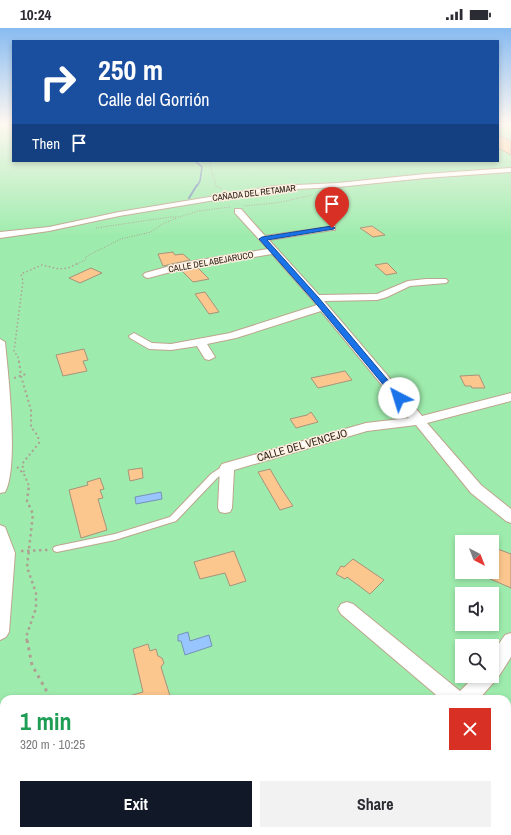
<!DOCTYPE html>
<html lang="en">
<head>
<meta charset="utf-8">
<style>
  :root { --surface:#fff; --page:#f2f2f3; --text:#2b2b33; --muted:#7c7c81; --accent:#111827 }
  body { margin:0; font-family:"Archivo Narrow",sans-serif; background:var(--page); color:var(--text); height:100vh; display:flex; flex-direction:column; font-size:15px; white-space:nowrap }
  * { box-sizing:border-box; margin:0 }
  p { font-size:13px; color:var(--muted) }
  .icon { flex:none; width:22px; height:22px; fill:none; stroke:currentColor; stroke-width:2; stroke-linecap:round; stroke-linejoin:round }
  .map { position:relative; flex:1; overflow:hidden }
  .drawer { position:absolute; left:0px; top:667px; width:511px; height:140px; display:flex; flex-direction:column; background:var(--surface); border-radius:12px 12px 0 0; box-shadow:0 2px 6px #0003 }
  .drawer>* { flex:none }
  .top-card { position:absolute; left:12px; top:12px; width:487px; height:122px; border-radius:0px; box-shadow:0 2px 6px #0003; background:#1a4fa0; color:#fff; overflow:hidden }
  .needle { width:26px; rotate:138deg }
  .buttons { position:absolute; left:455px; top:507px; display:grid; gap:8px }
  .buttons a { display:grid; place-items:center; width:44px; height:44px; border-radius:0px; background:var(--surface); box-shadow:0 2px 6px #0003; font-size:20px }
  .pin { position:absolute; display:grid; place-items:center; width:34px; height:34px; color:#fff; margin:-41px -17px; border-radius:50% 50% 50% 0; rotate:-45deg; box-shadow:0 0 4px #0007 }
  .pin .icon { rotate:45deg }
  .me { position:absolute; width:44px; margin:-22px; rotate:320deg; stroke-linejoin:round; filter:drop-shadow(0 0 3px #0008) }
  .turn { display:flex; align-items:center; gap:14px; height:84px; padding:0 20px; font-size:18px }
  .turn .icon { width:52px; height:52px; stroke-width:2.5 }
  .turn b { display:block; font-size:28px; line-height:34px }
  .then { display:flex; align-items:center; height:38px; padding:0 20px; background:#0003; gap:8px; font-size:15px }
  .round { display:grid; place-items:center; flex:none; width:42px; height:42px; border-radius:0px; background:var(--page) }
  .summary { display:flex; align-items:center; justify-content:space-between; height:68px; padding:0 20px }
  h1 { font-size:24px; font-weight:700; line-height:30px; color:#1e9e55 }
  .primary-button { display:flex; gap:8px; margin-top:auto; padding:8px 20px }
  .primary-button a { flex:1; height:46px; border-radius:0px; background:var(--accent); color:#fff; font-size:16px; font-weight:700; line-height:46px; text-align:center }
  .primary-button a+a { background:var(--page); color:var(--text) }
  .status { display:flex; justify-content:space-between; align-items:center; height:28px; padding:0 20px; background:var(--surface); direction:ltr }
  .status svg { height:11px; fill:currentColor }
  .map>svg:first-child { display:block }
  .green { fill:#9eecad; fill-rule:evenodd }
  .water { fill:#98c5fe; stroke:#7592b7 }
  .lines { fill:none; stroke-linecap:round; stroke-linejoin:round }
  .stream-far1 { stroke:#7592b7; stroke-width:1.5 }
  .stream { stroke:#7592b7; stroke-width:2 }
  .building { fill:#fbc78e; stroke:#a9927a }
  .service-casing { stroke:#bca58d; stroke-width:2 }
  .minor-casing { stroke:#bca58d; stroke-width:2 }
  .path-far4 { stroke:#ada093; stroke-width:1; stroke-dasharray:1 1.5; stroke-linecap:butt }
  .path-far3 { stroke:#ada093; stroke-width:1.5; stroke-dasharray:1.5 2.5; stroke-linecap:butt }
  .path-far2 { stroke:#ada093; stroke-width:2; stroke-dasharray:2 3; stroke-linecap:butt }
  .path-far1 { stroke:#ada093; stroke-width:2.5; stroke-dasharray:2.5 3.5; stroke-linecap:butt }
  .path { stroke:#ada093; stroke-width:3; stroke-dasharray:3 4.5; stroke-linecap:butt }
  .service { fill:#fff; fill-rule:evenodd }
  .minor { fill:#fff; fill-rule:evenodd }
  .route { fill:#1a73e8; stroke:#114b97 }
  .labels { text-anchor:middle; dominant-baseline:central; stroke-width:3; stroke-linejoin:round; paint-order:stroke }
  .far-street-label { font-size:9px; fill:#241c12; stroke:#feefe0 }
  .street-label { font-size:11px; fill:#241c12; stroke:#feefe0 }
</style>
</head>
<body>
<div class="status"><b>10:24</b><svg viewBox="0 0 49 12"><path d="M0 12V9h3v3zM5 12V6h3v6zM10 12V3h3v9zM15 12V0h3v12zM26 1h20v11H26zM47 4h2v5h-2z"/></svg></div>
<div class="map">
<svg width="511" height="807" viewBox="0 0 511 807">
  <rect width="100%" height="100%" fill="#feefe0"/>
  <path class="green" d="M0,95H13V133H498V95H511V807H0ZM462,514H492V544H462ZM462,566H492V596H462ZM462,618H492V648H462ZM4,671H507V803H4Z"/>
  <path class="water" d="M161,464L162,471L136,476L135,469Z
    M188,604L190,613L209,607L212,618L185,627L181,613H178V607Z"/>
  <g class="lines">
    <path class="stream-far1" d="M195,133L202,139L200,153L197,158"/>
    <path class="stream" d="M189,170L197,157"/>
  </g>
  <path class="building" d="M498,107L511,113V127L498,120Z
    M372,198L385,207L373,209L360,200Z
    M173,224L175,227L183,226L190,232L163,238L158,226Z
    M387,235L397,245L386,247L375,237Z
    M91,240L102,245L80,255L69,250Z
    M198,240L209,251L193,254L182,243Z
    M205,264L219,284L209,286L195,266Z
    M84,321L88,332L83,333L87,343L63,348L56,327Z
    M345,343L352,352L318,360L311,350Z
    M479,347L485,360H472L471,358H465L460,348Z
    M311,384L318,394L296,400L290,391L307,387Z
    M142,440L143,450L130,453L128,442Z
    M270,441L281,460L293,478L280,482L258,444Z
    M100,450L104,461L100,462L103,470L98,471L107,502L81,510L69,462L88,457L87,454Z
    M495,520L511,526V560L488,550L492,544V528Z
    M234,523L246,553L230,558L225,545L200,551L194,534Z
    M353,531L384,552L370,566L347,549L345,551L336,546L341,538L344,539Z
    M148,616L150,623L156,621L158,628L162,630L164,635L161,639L171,671H126V669L143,664L133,621Z"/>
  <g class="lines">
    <defs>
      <path id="service" d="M226,436L229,437L230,439L229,441L217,450L176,493L115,512L57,524L54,523L53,521L54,519L57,518L115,506L170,489L211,446Z"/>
      <path id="minor" d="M511,140V144L425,150L338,159L275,162L119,188L49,203L0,210V204L49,199L119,184L275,158L338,155L425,146Z
        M235,181H241L265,208L335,198V202H332L269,212L319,267L377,266L408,253L426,251H446L448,253L446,255L410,258L387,269L377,272L324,273L422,388L511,365V373L427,395L481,457L511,481V495L506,493L471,465L416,397L367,403L234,442L232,480L230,484L225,485L220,484L218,480L220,439L222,436L366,395L409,390L321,283L236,310L207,316L215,329L209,332L205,331L197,318L171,322L149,321L130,310L129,308L134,305L152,315L171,316L230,305L317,277L272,226L182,241L148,250L145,249L143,247L145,245L181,235L268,221L235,185Z
        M0,311L5,314C8,344 19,440 5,464L0,465Z
        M0,497L5,499L15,525L9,604L6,609L0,612Z
        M347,574L353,576L460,663L475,648H492V626L505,607L511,605V629L499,648L496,649L494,654L479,671H441L341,586L338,581L341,576Z
        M0,691L4,693V718L0,716Z
        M507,702L511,704V725L507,724Z
        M75,803H98L99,807H76Z"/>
    </defs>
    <use href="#service" class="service-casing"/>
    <use href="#minor" class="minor-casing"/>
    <path class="path-far4" d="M209,133L216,158L222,161
      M244,178L276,175L313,167
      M96,200L170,189H180L198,183L230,179
      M77,236L84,233L87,228L121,211L151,204L164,195L177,190"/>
    <path class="path-far3" d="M19,334L18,329L14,323L23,253L21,246L42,237L59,241L68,240L79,235"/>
    <path class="path-far2" d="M19,333L21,348L31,382V399L38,408L39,415L22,436L24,444
      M14,350L26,346
      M17,439L24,446L29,458"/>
    <path class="path-far1" d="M21,523L48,522
      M27,613L26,609L36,580V565L27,539L33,486L27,473L29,457"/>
    <path class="path" d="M27,612L32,637L51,671
      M111,803L113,807"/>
    <use href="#service" class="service"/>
    <use href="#minor" class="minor"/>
  </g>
  <linearGradient id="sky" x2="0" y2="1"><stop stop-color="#88bbf1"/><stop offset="0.46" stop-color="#fff8f1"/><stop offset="1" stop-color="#fff8f1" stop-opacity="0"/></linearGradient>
  <rect width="511" height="208" fill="url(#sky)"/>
  <path class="route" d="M332,198L335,200L334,201L267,212L318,269L402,369L403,370L402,372H396L313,272L259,211L262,209Z"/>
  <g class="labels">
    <g class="far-street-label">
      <text transform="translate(254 165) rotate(-7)">CAÑADA DEL RETAMAR</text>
      <text transform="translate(211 234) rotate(-10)">CALLE DEL ABEJARUCO</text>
    </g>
    <g class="street-label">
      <text transform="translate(302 417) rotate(-16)">CALLE DEL VENCEJO</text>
    </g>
  </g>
</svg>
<div class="buttons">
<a><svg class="needle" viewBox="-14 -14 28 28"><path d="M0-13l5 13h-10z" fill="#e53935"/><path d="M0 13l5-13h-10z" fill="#7c7c81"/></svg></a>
<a><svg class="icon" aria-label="sound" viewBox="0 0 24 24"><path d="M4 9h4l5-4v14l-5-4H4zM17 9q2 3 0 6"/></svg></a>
<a><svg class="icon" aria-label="search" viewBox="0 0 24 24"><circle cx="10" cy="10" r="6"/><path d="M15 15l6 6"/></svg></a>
</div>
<div class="pin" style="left:332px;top:200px;background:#d93025"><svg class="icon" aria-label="arrive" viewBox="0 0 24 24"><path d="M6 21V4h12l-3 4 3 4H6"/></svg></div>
<svg class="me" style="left:399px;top:370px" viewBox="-20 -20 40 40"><circle r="19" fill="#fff"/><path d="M0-13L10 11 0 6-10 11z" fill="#1a73e8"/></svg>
<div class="top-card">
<div class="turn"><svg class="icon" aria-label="right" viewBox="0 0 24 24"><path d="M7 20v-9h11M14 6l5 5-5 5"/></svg><div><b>250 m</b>Calle del Gorrión</div></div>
<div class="then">Then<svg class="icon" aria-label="arrive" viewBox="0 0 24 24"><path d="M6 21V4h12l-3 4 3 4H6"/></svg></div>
</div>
<section class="drawer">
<div class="summary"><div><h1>1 min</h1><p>320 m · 10:25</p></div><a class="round" style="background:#d93025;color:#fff"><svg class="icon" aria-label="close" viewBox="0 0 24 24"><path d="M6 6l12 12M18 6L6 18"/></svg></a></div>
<div class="primary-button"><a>Exit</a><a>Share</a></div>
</section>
</div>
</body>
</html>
